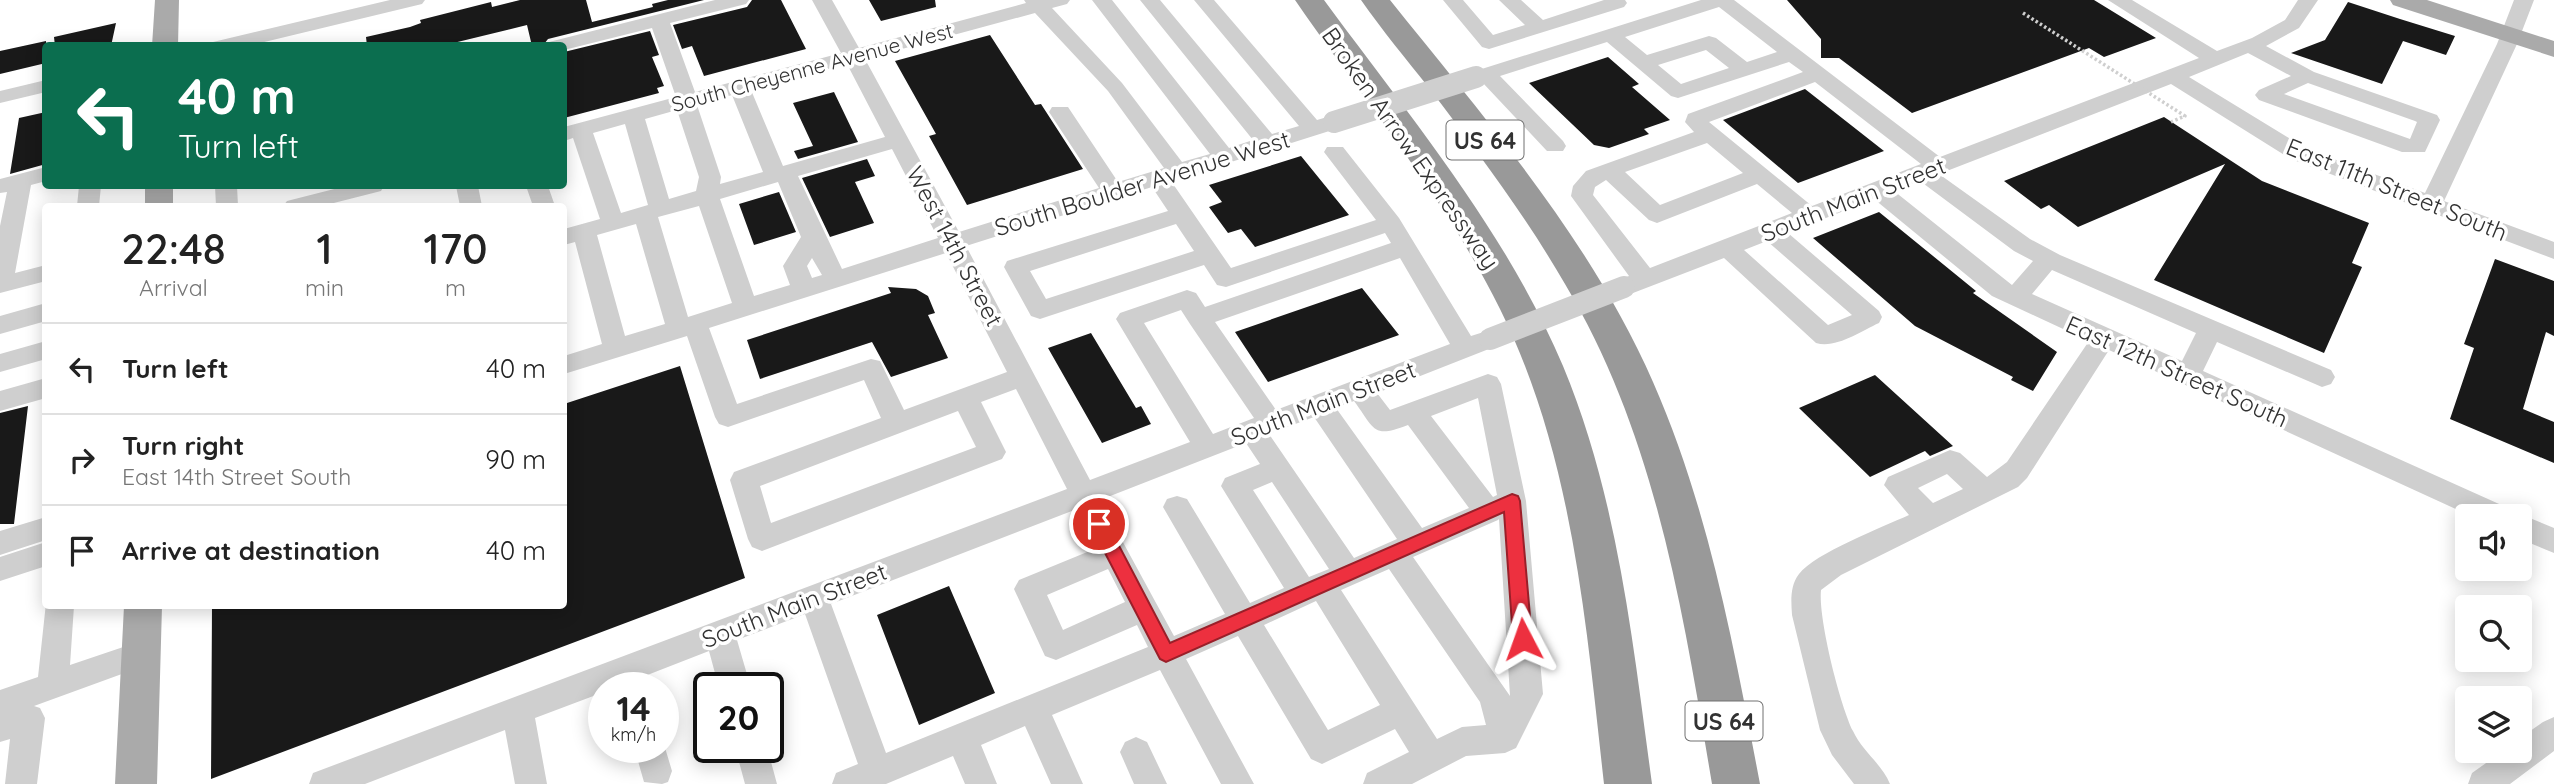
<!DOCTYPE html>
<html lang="en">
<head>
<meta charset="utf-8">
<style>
  :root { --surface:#fff; --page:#f6f6f6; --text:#222; --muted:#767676; --line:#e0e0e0 }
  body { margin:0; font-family:Quicksand,sans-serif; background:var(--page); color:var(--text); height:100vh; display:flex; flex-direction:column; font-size:26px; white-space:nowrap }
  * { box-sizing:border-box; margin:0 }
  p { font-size:23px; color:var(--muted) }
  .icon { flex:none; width:38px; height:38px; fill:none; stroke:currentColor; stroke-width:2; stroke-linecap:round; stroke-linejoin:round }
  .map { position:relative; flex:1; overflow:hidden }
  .side { position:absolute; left:42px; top:203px; width:525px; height:406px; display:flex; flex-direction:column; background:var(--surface); border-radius:7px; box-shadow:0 4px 18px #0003 }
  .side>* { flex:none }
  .top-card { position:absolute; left:42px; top:42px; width:525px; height:147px; border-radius:7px; box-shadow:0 4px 18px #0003; background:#0b6e4f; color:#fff; overflow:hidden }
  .fabs { position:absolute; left:2455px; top:504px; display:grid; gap:14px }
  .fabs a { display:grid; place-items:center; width:77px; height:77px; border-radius:7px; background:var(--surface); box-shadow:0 4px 18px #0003; font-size:35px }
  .speed { position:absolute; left:588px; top:672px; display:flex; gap:14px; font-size:35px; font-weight:700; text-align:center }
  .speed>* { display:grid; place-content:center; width:91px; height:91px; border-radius:50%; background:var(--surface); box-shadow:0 4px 18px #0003; line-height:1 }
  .speed small { font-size:18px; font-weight:400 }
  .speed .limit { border:4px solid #111; border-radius:10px; background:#fff; color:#111 }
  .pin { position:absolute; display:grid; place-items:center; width:60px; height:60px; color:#fff; margin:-30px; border:4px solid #fff; border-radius:50%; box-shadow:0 2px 7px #0007 }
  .me { position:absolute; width:77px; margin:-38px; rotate:356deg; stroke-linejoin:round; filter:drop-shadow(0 0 5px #0008) }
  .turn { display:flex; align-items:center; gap:24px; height:147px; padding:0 21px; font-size:32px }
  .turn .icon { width:91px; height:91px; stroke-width:2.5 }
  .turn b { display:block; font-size:49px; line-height:60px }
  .eta { display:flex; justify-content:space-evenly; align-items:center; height:119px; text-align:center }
  .eta b { font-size:42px; font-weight:600; line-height:49px }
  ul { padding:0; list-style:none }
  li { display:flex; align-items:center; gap:21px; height:91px; padding:0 21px; border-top:2px solid var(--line) }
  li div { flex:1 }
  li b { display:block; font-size:26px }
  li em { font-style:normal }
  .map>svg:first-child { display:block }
  .building { fill:#191919 }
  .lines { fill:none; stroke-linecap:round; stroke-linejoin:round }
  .minor { fill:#cfcfcf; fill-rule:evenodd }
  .major { fill:#aaa; fill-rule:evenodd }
  .highway { fill:#999; fill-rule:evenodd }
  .path-bridge { stroke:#cfcfcf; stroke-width:3.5; stroke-dasharray:2.5 2.5; stroke-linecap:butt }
  .minor-bridge { stroke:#cfcfcf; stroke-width:22 }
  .route { fill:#ed303f; stroke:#9a1f29; stroke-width:2 }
  .labels { text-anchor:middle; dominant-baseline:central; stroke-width:7; stroke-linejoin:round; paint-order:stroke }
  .far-street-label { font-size:21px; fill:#323232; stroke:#fff }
  .shield { fill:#fff; stroke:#707070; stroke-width:2 }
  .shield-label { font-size:23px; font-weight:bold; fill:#323232 }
  .street-label { font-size:24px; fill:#323232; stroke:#fff }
</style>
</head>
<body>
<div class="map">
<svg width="2554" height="784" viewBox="0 0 2554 784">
  <rect width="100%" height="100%" fill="#fff"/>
  <path class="building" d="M520,0H586L592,22L653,7L652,4L668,0H704L548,39L544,44L532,46L527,25L441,46H367L366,37L410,27L421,23L420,20L491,2L492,7Z
    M752,0H781L806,49L704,76L692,46L682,49L673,25L747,7Z
    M869,0H935L936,7L881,21Z
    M1787,0H2094L2156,38L2104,57L2089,48L1912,113L1839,58H1821V39Z
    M2348,2L2400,19L2455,36L2446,55L2403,41L2382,84L2291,53L2325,40Z
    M116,23L111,46H55L54,37Z
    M650,31L659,55L652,57L664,86L657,88L659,93L564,118V52Z
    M990,35L1035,105L1041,104L1083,169L967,205L929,136L936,134L895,61Z
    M46,41V63L0,74V51Z
    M1608,57L1639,84L1632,87L1670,120L1644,129L1649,134L1609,148L1594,145L1529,83Z
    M1805,89L1884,151L1798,183L1723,120Z
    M834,92L858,142L798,159L794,151L813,146L793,103Z
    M46,112V164L10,174L19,118Z
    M2164,117L2262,181L2369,223L2352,263L2362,267L2324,353L2154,280L2225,164L2078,227L2049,205L2041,209L2004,181Z
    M1301,156L1349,215L1255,247L1241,229L1228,233L1209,207L1222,202L1209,185Z
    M867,159L875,176L855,182L874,223L830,237L802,178Z
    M779,192L796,232L754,245L739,204Z
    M1879,212L1976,291L1973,293L2057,352L2033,391L2011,380L2013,377L1915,326L1813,238Z
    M2495,259L2554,281V336L2546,332L2523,409L2554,422V463L2450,419L2474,348L2464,344Z
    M888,287L916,289L928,296L935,313L928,315L948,358L891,377L872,342L760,379L747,340L891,293Z
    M1362,288L1399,335L1268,382L1235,332Z
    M1091,333L1136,408L1141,406L1151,424L1102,443L1048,348Z
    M680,366L745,578L211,779L212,606H564V404Z
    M1875,375L1953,446L1930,456L1925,451L1870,477L1799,408Z
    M28,406L14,524H0V413Z
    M949,586L995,693L919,725L877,615Z"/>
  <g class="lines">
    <path class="minor" d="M390,0H425L422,4L248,46H210L213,42Z
      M715,0H749L746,4L670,23L695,92L841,53L812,0H832L859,48L1026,3L1024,0H1070L1067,4L1052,8L1122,83L1182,162L1210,154L1092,0H1112L1229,148L1253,140L1140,0H1160L1272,134L1299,126L1194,0H1214L1317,120L1334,115L1342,117L1345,122L1342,127L1171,181L1231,268L1376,220L1324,152L1327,147H1343L1399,218L1471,336L1490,330L1499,333L1503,339L1499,345L1377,393L1390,410L1488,374L1497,377L1501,384L1526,501L1543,694L1516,748L1505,753L1466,756L1412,784H1363L1367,773L1409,752L1395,729L1322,764L1311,759L1238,636L1186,659L1254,784H1221L1160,670L1052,715L1083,784H1051L1025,726L981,745L997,784H965L953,756L886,784H832L836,773L858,764L805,614L737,640L751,688H719L709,651L614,688H604V692L535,718L547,784H515L505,730L365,784H309L313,773L1067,489L1016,389L981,402L1006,452L1002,459L762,551L752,547L748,539L730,480L734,472L881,418L864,380L728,427L719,424L715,417L687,336L564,374V356L602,344L575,242L564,245V229L600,219L573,138L564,141V127L676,97L652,28L564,50V46H546L549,42ZM1035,13L1108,91L1164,168L1118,182L1068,107H1052L1049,112L1099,188L959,232L865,59ZM847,64L885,137L783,166L751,90ZM732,95L763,172L720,184L721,177L697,105ZM677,110L699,177L696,191L669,199L645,119ZM625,124L648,205L621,213L593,133ZM892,149L938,238L842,269L798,176ZM778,182L801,237L783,266L790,285L754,296L720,199ZM1152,187L1168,211L1007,261L1004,267L1031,316L1040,319L1049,316L1204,265L1217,285L1226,287L1385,233L1391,243L1205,307L1196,293L1187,290L1120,313L1116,319L1190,442L1090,480L966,246ZM699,206L732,303L688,317L658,217ZM636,224L665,324L625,336L597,235ZM1176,224L1194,251L1046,299L1030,271ZM946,253L1007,372L904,410L880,361L871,359L737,404L709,328ZM812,258L822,275L812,278L807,266ZM1400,258L1450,344L1276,410L1215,322ZM1181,310L1190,324L1254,418L1213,434L1144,323ZM1478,398L1497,495L1493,497L1431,416ZM1354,401C1375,429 1372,439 1408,425L1469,508L1422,528L1336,408ZM958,411L976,447L771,523L760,486ZM1314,417L1397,539L1354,558L1269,434ZM1246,443L1260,464L1225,478L1221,486L1284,588L1250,603L1187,499L1177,496L1167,499L1163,507L1225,614L1174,636L1100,500ZM1272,482L1329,569L1309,577L1253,490ZM1077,509L1097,548L1019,580L1014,589L1045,656L1056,660L1137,625L1148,647L886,753L831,604ZM1498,520L1499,519L1510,696L1413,557ZM1108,569L1125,602L1063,630L1047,595ZM1389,569L1480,702L1486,725L1462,727L1437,739L1341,590ZM1316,601L1380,705L1328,730L1264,625Z
      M1443,0H1463L1493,35L1525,25L1499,0H1521L1543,20L1604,0H1625L1627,3L1624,7L1489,49L1482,47Z
      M1701,0H1734L1940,157L2199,58L2108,0H2132L2217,51L2252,38L2285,20L2298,0H2318L2299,28L2266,46L2314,72L2437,115L2440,120L2425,152H2402L2259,100L2255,95L2259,90L2291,76L2248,53L2189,77L2307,149L2425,193L2497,44L2514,0H2534L2517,44L2444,201L2554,242V259L2291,159L2171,84L1939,174L2030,239L2060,255L2331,370L2335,377L2331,384L2322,387L2217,342L2203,371L2508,508L2512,516H2471L2109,350L2027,478L2018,487L1841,575L1821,590C1818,618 1840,705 1853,731C1862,751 1882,764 1890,784H1854L1832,755L1820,730L1792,615C1791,600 1790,586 1799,574C1815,553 1883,527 1909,515L1884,485L1888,477L1950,450L1960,453L1987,477L2007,462L2089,341L1992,296L1874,199L1788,233L1879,311L1882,317L1879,323C1861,331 1836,349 1816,343L1724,258L1633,293L1624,295L1615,293L1612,287L1615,281L1629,276L1571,196L1573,186L1586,171L1694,132L1685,122L1688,114L1803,72L1789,62L1678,98L1671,96L1607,42L1500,76L1563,141L1566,146L1563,151H1547L1482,82L1469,81L1466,77L1469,73ZM1719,7L1777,52L1747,62L1716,38L1709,36L1647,55L1625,37ZM1706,50L1729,68L1681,84L1658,65ZM1815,82L1921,164L1812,206L1709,122ZM2308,83L2415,121L2417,122L2410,139L2284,94ZM1707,143L1743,173L1660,205L1625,172ZM1606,180L1649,220L1657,223L1757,184L1792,213L1650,268L1593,195L1595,187ZM1920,181L2014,251L2033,261L2012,285L1894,191ZM1767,241L1852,315L1828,325L1744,250ZM2052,270L2196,333L2182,361L2032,294ZM1947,474L1963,489L1933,503L1918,488Z
      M46,80V92L0,103V91Z
      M46,167V181L31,185L15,273L46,265V281L0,293V226L7,192L0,193V179Z
      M79,186H101L99,206H77Z
      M215,186H237L238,206H216Z
      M346,186H384L381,191L322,206H283L287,201Z
      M456,186H478L482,206H460Z
      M526,186H548L555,206H533Z
      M46,303V321L0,334V316Z
      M46,341V359L0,372V354Z
      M46,378V398L0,411V391Z
      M2520,514L2554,528V553L2520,539V516H2515Z
      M46,517V540L0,555V531Z
      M46,542V566L0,581V557Z
      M46,603V606H74L70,665L141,641L152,645L156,654L152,663L34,706L40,708L45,718L37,784H5L10,739L0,742V690L38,677Z
      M2554,717V751L2510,784H2468L2472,773L2503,751H2520V738L2543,722Z
      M1136,737L1147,742L1167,784H1134L1120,752L1125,742Z
      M663,741L672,771L668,782L662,784L644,782L634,747H663Z
      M735,747H767L777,784H745Z"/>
    <path class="major" d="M155,0H179L178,46H152Z
      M2390,0H2427L2554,41V57L2393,5Z
      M145,186H173V206H145Z
      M124,606H162L157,784H115Z"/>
    <path class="highway" d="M1295,0H1324C1410,117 1506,231 1563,366C1618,498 1633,644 1652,784H1604C1586,624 1573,456 1500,309C1445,198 1365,102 1295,0Z
      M1361,0H1390C1486,120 1591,240 1653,382C1709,509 1734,648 1760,784H1712C1683,612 1656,436 1565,284C1525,215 1477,151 1429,88C1406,59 1382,30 1361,0Z"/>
    <path class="path-bridge" d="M2023,13L2185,116L2171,122"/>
    <path class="minor-bridge" d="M1334,122L1476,77
      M1490,339L1624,287"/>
  </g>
  <path class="route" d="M1512,494L1518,496L1520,501L1532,639L1529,645L1523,647L1516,645L1513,639L1504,512L1166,662L1160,659L1090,524L1093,519H1105L1170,643Z"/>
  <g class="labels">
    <g class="far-street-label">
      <text transform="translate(812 67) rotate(-15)">South Cheyenne Avenue West</text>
    </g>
    <g class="shield">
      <rect x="1446.5" y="120.5" width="77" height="39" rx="5"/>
      <rect x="1685.5" y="701.5" width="77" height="39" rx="5"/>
    </g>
    <g class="shield-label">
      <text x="1485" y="140">US 64</text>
      <text x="1724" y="721">US 64</text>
    </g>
    <g class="street-label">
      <text transform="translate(1411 148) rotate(55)">Broken Arrow Expressway</text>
      <text transform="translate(1142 183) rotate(-17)">South Boulder Avenue West</text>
      <text transform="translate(2397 189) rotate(22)">East 11th Street South</text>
      <text transform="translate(1853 199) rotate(-21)">South Main Street</text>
      <text transform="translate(955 246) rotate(62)">West 14th Street</text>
      <text transform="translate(2177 371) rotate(24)">East 12th Street South</text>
      <text transform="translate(1323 403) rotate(-21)">South Main Street</text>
      <text transform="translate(794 605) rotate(-21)">South Main Street</text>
    </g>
  </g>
</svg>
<div class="fabs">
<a><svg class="icon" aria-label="sound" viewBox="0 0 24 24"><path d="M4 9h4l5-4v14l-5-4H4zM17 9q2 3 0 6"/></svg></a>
<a><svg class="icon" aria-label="search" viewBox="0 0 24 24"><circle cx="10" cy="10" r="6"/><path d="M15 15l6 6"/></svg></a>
<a><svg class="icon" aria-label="layers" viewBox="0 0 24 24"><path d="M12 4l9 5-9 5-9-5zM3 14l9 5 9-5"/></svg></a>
</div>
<div class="speed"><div>14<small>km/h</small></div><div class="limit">20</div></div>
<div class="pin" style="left:1099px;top:524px;background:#d93025"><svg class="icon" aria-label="arrive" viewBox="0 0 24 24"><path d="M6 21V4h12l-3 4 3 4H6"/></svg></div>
<svg class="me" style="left:1523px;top:639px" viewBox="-20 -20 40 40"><path d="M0-17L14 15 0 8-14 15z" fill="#ed303f" stroke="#fff" stroke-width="4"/></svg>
<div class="top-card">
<div class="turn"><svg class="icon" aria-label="left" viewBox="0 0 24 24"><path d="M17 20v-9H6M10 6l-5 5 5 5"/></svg><div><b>40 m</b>Turn left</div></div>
</div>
<section class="side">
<div class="eta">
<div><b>22:48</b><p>Arrival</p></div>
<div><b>1</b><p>min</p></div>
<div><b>170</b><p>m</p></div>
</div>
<ul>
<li><svg class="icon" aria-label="left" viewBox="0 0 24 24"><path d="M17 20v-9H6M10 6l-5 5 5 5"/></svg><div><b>Turn left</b></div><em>40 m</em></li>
<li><svg class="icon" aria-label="right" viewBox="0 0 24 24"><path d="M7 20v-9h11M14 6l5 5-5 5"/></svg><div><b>Turn right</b><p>East 14th Street South</p></div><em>90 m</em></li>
<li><svg class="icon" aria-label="arrive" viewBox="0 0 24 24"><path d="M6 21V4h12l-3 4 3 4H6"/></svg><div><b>Arrive at destination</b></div><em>40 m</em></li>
</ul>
</section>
</div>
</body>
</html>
